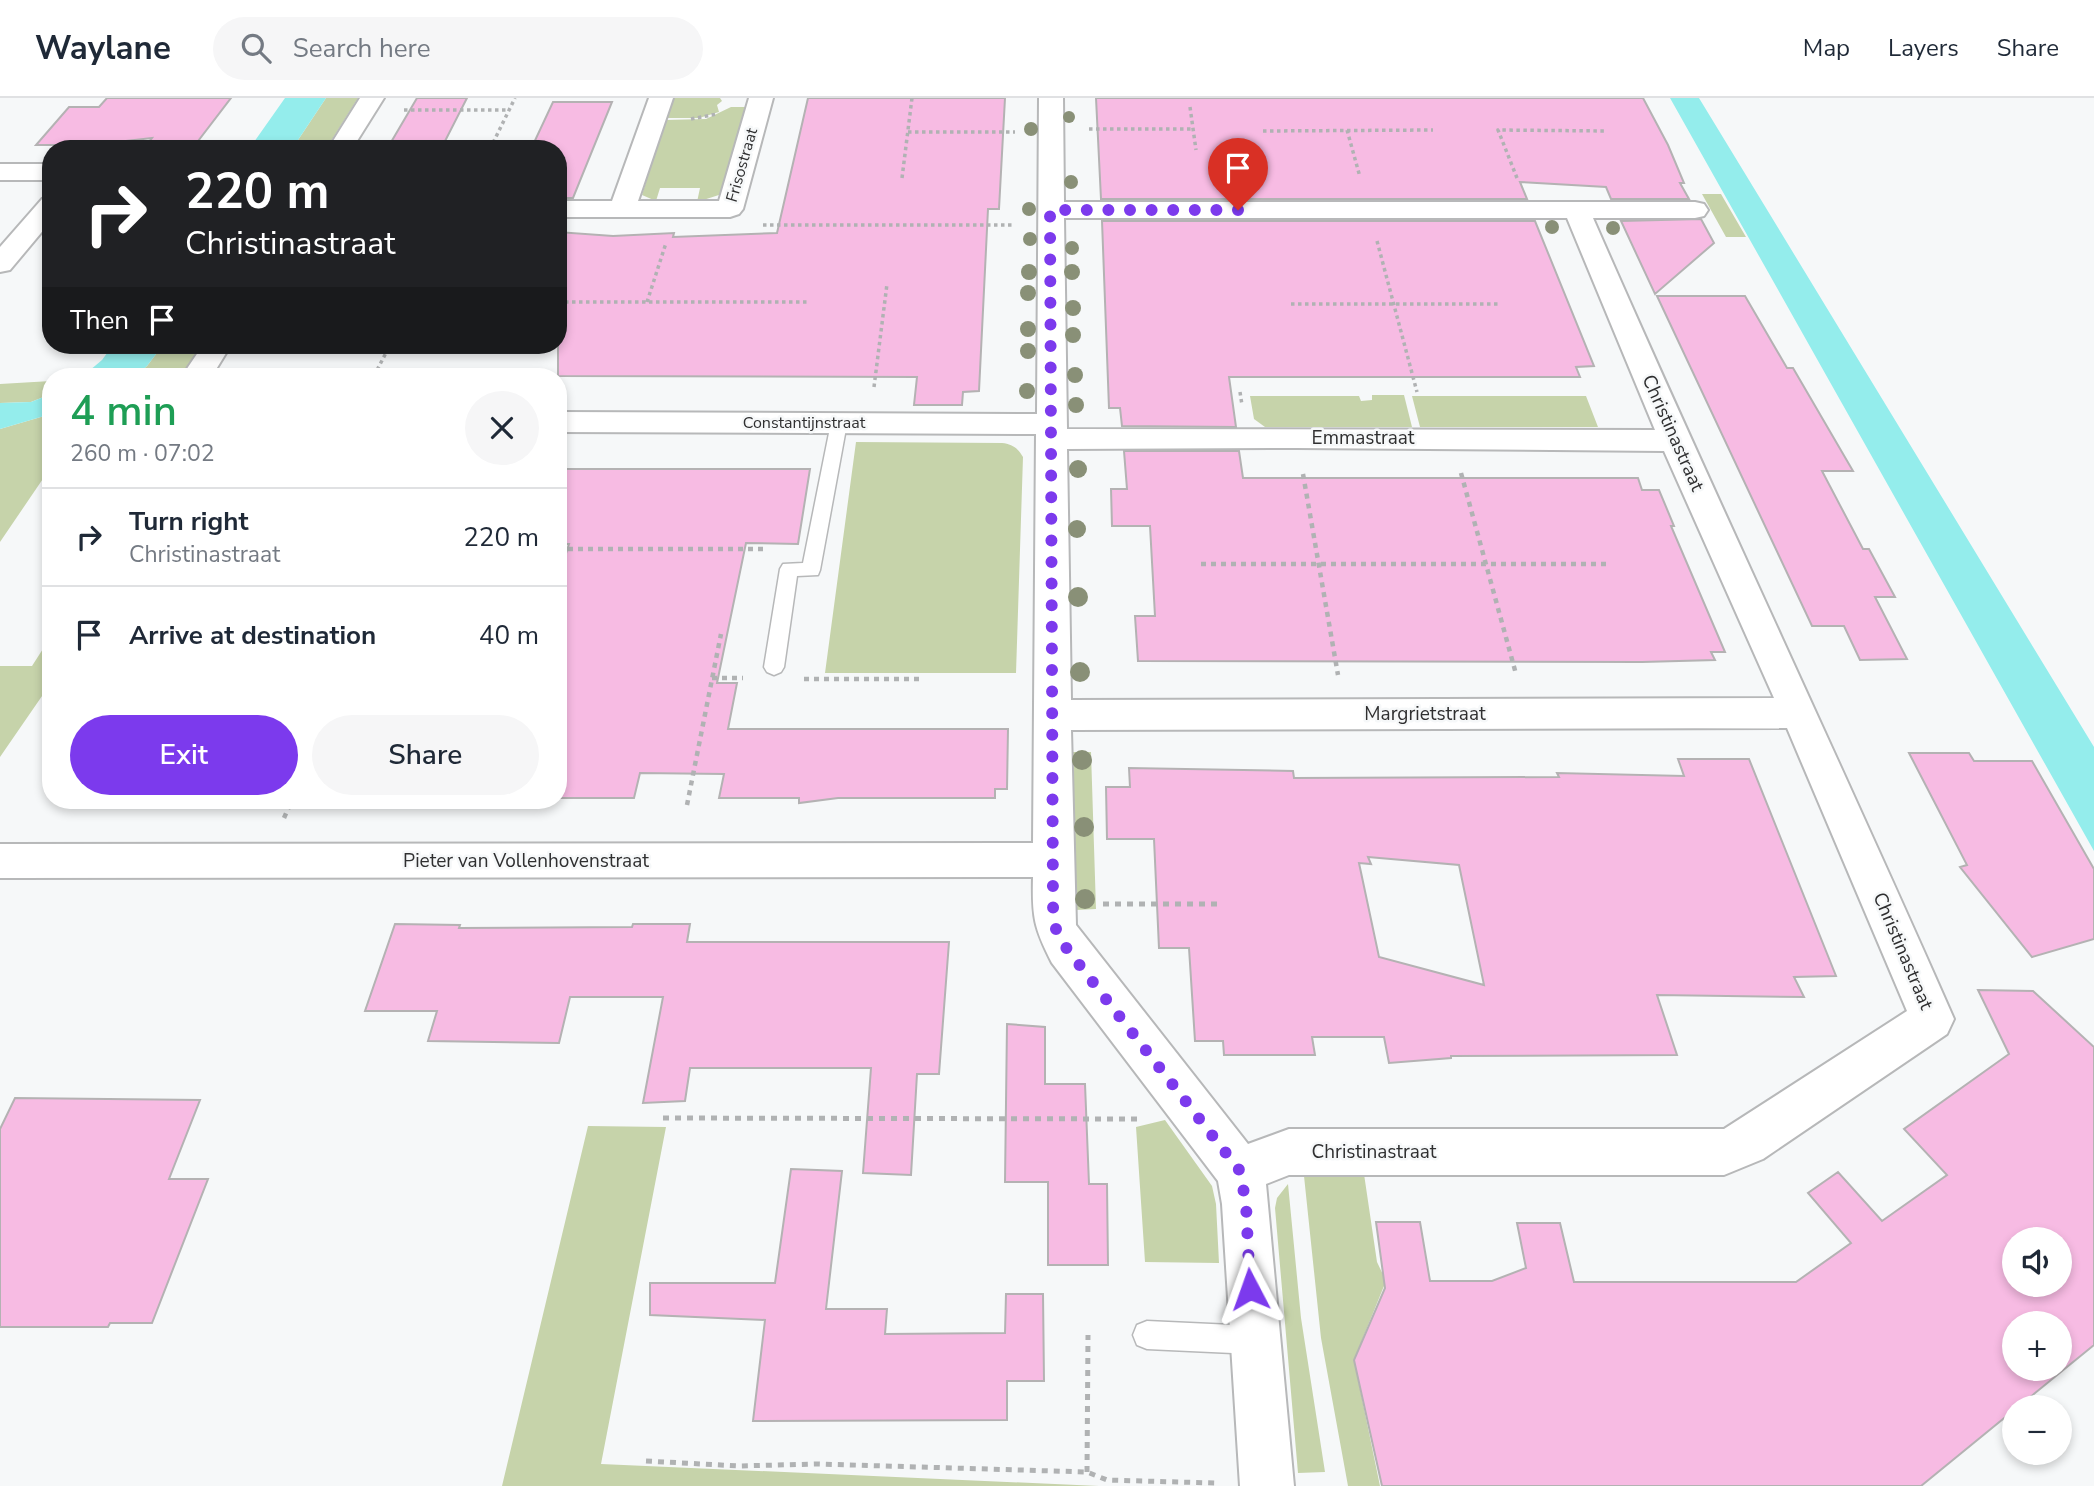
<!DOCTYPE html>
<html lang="en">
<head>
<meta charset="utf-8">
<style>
  :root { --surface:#fff; --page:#f6f6f7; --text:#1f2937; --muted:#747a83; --line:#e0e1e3; --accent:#7c3aed }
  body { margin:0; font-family:"Nunito Sans",sans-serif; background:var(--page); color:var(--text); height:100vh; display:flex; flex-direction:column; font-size:26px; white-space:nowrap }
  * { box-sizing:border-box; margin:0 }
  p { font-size:23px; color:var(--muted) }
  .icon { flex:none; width:38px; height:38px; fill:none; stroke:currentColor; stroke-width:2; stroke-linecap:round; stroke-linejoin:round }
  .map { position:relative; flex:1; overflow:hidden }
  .sheet { position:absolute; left:42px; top:270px; width:525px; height:441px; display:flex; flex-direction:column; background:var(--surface); border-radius:28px; box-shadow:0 4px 10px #0003 }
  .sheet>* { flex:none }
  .top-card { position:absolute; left:42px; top:42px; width:525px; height:214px; border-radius:28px; box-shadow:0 4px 10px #0003; background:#202124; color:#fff; overflow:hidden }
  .fabs { position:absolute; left:2002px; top:1129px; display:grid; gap:14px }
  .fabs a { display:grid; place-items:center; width:70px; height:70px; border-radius:50%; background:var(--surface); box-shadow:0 4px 10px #0003; font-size:35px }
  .pin { position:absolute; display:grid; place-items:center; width:60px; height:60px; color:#fff; margin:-72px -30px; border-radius:50% 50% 50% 0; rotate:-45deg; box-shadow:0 0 7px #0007 }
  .pin .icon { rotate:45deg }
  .me { position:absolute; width:77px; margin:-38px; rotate:356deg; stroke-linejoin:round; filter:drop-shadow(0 0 5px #0008) }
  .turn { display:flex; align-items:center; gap:24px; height:147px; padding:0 28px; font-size:32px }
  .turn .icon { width:91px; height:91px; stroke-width:2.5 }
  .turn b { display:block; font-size:49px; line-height:60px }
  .then { display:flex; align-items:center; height:66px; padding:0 28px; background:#0003; gap:14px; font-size:26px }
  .round { display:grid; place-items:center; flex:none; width:74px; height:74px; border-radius:37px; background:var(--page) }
  .head { display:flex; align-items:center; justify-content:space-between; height:119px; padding:0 28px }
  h1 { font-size:42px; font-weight:600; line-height:52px; color:#1e9e55 }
  .cta { display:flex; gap:14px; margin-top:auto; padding:14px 28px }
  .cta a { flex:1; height:80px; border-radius:42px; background:var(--accent); color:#fff; font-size:28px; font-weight:600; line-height:80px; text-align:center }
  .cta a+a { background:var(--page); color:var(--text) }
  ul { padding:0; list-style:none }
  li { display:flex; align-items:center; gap:21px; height:98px; padding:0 28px; border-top:2px solid var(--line) }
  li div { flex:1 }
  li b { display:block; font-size:26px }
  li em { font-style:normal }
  header { display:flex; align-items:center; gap:42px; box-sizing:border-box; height:98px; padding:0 35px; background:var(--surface); border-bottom:2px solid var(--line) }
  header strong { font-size:33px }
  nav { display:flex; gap:38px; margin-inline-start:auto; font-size:24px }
  .search { width:490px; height:63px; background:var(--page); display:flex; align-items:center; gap:18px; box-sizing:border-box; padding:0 24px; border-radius:38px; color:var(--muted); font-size:26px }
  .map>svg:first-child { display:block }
  .green { fill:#c6d3aa }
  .water { fill:#94edec }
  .building { fill:#f7bbe3; stroke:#b4b2b3; stroke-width:2; fill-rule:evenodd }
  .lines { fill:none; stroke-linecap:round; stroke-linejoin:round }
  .lane-casing { stroke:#b7b8b9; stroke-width:3 }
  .street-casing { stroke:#b7b8b9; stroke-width:4 }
  .path-far2 { stroke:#b0b2b3; stroke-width:3.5; stroke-dasharray:3.5 3.5; stroke-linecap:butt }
  .path-far1 { stroke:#b0b2b3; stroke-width:4.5; stroke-dasharray:5 5; stroke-linecap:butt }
  .path { stroke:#b0b2b3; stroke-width:5; stroke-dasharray:6 6; stroke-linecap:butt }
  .lane { fill:#fff; fill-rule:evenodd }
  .street { fill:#fff; fill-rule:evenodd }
  .tree { fill:#899077 }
  .route { stroke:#7c3aed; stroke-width:12; stroke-dasharray:0 21.6 }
  .labels { text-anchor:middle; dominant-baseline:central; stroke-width:5; stroke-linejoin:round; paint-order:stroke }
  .far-street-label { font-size:16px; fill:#2f2f30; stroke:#f6f8f9 }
  .street-label { font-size:19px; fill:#2f2f30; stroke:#f6f8f9 }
</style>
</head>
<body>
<header>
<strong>Waylane</strong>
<div class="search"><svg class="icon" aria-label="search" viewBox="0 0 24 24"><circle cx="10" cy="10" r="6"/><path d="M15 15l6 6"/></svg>Search here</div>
<nav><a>Map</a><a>Layers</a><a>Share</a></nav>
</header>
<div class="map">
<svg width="2094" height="1388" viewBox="0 0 2094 1388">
  <rect width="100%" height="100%" fill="#f6f8f9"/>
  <path class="green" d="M326,0H358L326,51H292Z
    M673,0H720L722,3L717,7L719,14L699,20H666Z
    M731,9H747L722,96L697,104L700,90H660L656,103L642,97L665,22L706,21Z
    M1702,96H1721L1746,139H1726Z
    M163,247H202L182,278H135L147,268Z
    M51,283V296L31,304L0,305V286Z
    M1372,297H1404L1412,329H1265L1254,321L1250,298H1359L1361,303L1372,302Z
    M1412,298H1586L1598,329H1420Z
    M51,316V369L0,444V331Z
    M856,344L1002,345C1012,346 1018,350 1023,359L1016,575H825Z
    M48,543H51V585L0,659V568H32Z
    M1073,654H1091L1096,811L1076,812Z
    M1165,1022L1212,1088L1216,1106L1219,1165L1145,1164L1136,1029Z
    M588,1028L666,1029L601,1366L1099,1388H502Z
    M1314,1076H1364L1377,1164L1386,1183L1354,1262L1380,1388H1348L1321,1240L1304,1078Z
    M1288,1086L1301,1220L1325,1374L1298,1375L1275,1110L1277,1100Z"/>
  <path class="water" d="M285,0H326L292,51H249Z
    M1670,0H1699L2094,649V753Z
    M113,247H163L147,268L135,278H83L102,262Z
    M51,296V316L0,331V305L31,304Z"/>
  <path class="building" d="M107,0H231L195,47H147L152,40L91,47H36L69,9H99Z
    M417,0H467L441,51H387Z
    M808,0H1005L999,111H988L979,293L963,294L962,307H914L917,279L558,278V134L613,138L674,135L673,139L777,135Z
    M1096,0H1643L1668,47L1684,85H1680L1689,101H1611L1606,89L1520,84L1527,101H1101Z
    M553,4H612L573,100H558V51H531Z
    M1701,121L1714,145L1655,196L1621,123Z
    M1102,123H1535L1594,268L1576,269L1580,279H1229L1236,329L1122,328L1120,310H1109Z
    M1657,198H1745L1787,270H1793L1853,373H1822L1863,451H1869L1895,499H1875L1907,561L1860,562L1844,528H1812Z
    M1124,353H1239L1243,380H1638L1642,392H1659L1674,428H1671L1725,554H1711L1715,562L1642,564L1138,563L1135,518H1155L1150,428H1112L1111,391H1127Z
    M558,371H810L798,446L746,445L717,585H737L728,631H1008L1007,691H995V700H838L799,705V700H719L724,676L640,675L634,700H558V481L569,446H558Z
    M1909,655H1969L1974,663H2032L2094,771V841L2032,859L1960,769L1967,767Z
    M1678,661H1749L1836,878L1794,879L1804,899L1657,897L1677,957L1451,958V960L1389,965L1384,939H1312L1315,957H1224L1223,943H1195L1189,850H1159L1154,741H1107L1106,689H1130L1129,670L1293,673L1294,680L1559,679L1557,675L1684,678ZM1368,759L1459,767L1484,887L1379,859L1359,765L1371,766Z
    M395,826L460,827L459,830L632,829L633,826H690L687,844H949L939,976H917L911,1077L863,1075L871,970H690L685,1003L643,1005L663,899H570L559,945L428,943L437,913H365Z
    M1978,892L2033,893L2094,949V1247L2018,1309H2014V1312L1921,1388H1382L1354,1262L1385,1190L1376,1124H1420L1430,1183H1492L1526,1170L1517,1125H1560L1574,1184H1796L1851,1145L1808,1095L1838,1074L1882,1123L1947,1077L1904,1031L2009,956ZM2014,1141H2060V1186H2014ZM2014,1225H2060V1270H2014Z
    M1007,926L1045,929V986H1085L1089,1086H1107L1108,1167H1048V1084H1005Z
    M15,1000L200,1002L169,1081H208L152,1225H110L108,1229H0V1031Z
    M791,1071L842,1073L826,1211H887L885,1236L1005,1235L1006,1196H1043L1044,1283H1007V1322L753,1323L765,1222L650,1217V1185H775Z"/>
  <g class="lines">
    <defs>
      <path id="lane" d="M839,319L847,325L820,472L818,477L797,478L784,569L781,574L774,577L767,574L764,569L780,471L783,466L803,465L831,325Z
        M1147,1223L1254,1228L1264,1232L1268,1242L1264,1252L1254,1256L1147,1251L1137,1247L1133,1237L1137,1227Z"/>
      <path id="street" d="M360,0H384L352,51H328Z
        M649,0H673L638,103H719L749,0H773L743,111L739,116L730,119H558V103H612Z
        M1039,0H1063L1064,104H1695L1704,106L1708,112L1704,118L1695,120H1593C1710,388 1836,653 1954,921L1947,936L1763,1061L1724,1077H1289L1266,1086L1294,1388H1240L1222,1106L1218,1083L1052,865C1034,830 1032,819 1033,779L0,780V746L1033,745L1036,336L558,334V314L1037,316ZM1064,120H1567L1655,332L1067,331ZM1297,350L1664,353L1774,600L1071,602L1067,351ZM1787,630L1907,913L1724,1031H1289L1248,1046L1076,827L1071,632Z
        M0,66H51V82H0Z
        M51,98V123L10,172L0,174V149L42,101Z
        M203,247H231L212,278H182Z"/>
    </defs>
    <use href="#lane" class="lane-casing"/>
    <use href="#street" class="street-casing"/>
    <path class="path-far2" d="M1190,9L1196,52
      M404,12H509
      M691,21L717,16
      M1089,31H1193
      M1347,32L1360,79
      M1263,33L1433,32
      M908,34H1015
      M490,51L515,0
      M902,80L912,0
      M1517,80L1498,32L1607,33
      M763,127H1013
      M1377,143L1417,294
      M558,204H807
      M647,204L666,145
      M1291,206H1498
      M374,278L390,247
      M874,289L887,186
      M1240,294L1242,307"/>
    <path class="path-far1" d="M1461,375L1516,576
      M1303,376L1338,577
      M558,451H764
      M1201,466H1608
      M712,580H743
      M804,581H919
      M687,707L721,536
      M284,720L292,702"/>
    <path class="path" d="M1103,806H1217
      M663,1020L1138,1021
      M646,1363L739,1368L818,1366L1087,1374L1107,1382L1215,1385
      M1087,1374L1088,1237"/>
    <use href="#lane" class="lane"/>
    <use href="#street" class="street"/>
  </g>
  <g class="tree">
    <circle cx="1069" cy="19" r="6"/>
    <circle cx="1031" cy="31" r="7"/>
    <circle cx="1071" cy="84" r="7"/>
    <circle cx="1029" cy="111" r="7"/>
    <circle cx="1552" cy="129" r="7"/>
    <circle cx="1613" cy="130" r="7"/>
    <circle cx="1030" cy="141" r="7"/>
    <circle cx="1072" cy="150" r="7"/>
    <circle cx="1029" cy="174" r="8"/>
    <circle cx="1072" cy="174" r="8"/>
    <circle cx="1028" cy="195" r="8"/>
    <circle cx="1073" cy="210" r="8"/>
    <circle cx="1028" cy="231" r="8"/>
    <circle cx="1073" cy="237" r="8"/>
    <circle cx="1028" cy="253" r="8"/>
    <circle cx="1075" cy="277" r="8"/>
    <circle cx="1027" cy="293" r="8"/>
    <circle cx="1076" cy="307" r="8"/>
    <circle cx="1078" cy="371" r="9"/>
    <circle cx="1077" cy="431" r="9"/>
    <circle cx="1078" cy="499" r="10"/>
    <circle cx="1080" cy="574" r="10"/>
    <circle cx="1082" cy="662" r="10"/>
    <circle cx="1084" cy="729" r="10"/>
    <circle cx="1085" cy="801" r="10"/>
  </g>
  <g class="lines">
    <path class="route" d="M1238,112H1050L1053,809L1056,831L1067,851L1240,1073L1246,1106L1250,1191"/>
  </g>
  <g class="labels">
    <g class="far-street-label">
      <text transform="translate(742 67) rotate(-74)">Frisostraat</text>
      <text x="804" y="325">Constantijnstraat</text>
    </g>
    <g class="street-label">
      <text transform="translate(1673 335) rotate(66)">Christinastraat</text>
      <text x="1363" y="340">Emmastraat</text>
      <text x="1425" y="616">Margrietstraat</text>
      <text x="526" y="763">Pieter van Vollenhovenstraat</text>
      <text transform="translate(1903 853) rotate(67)">Christinastraat</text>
      <text x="1374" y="1054">Christinastraat</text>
    </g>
  </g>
</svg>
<div class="fabs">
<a><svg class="icon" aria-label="sound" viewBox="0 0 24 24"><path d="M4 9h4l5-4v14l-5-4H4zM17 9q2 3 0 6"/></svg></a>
<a>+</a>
<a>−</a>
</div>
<div class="pin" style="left:1238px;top:112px;background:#d93025"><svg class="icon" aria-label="arrive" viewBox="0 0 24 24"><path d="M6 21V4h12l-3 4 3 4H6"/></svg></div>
<svg class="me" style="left:1250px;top:1191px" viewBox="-20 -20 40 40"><path d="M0-17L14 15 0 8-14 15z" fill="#7c3aed" stroke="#fff" stroke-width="4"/></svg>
<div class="top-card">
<div class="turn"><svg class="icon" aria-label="right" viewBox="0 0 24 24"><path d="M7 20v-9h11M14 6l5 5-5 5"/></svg><div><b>220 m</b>Christinastraat</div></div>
<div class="then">Then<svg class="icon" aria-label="arrive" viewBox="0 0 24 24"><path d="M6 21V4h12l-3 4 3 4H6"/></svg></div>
</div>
<section class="sheet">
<div class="head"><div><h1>4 min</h1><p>260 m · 07:02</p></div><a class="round"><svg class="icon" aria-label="close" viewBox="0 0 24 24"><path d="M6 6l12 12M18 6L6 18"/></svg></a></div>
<ul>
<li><svg class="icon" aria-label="right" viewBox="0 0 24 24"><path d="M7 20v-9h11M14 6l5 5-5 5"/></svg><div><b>Turn right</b><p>Christinastraat</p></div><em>220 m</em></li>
<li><svg class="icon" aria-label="arrive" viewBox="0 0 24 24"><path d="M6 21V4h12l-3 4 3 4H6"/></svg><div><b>Arrive at destination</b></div><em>40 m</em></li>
</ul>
<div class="cta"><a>Exit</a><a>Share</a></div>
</section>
</div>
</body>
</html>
